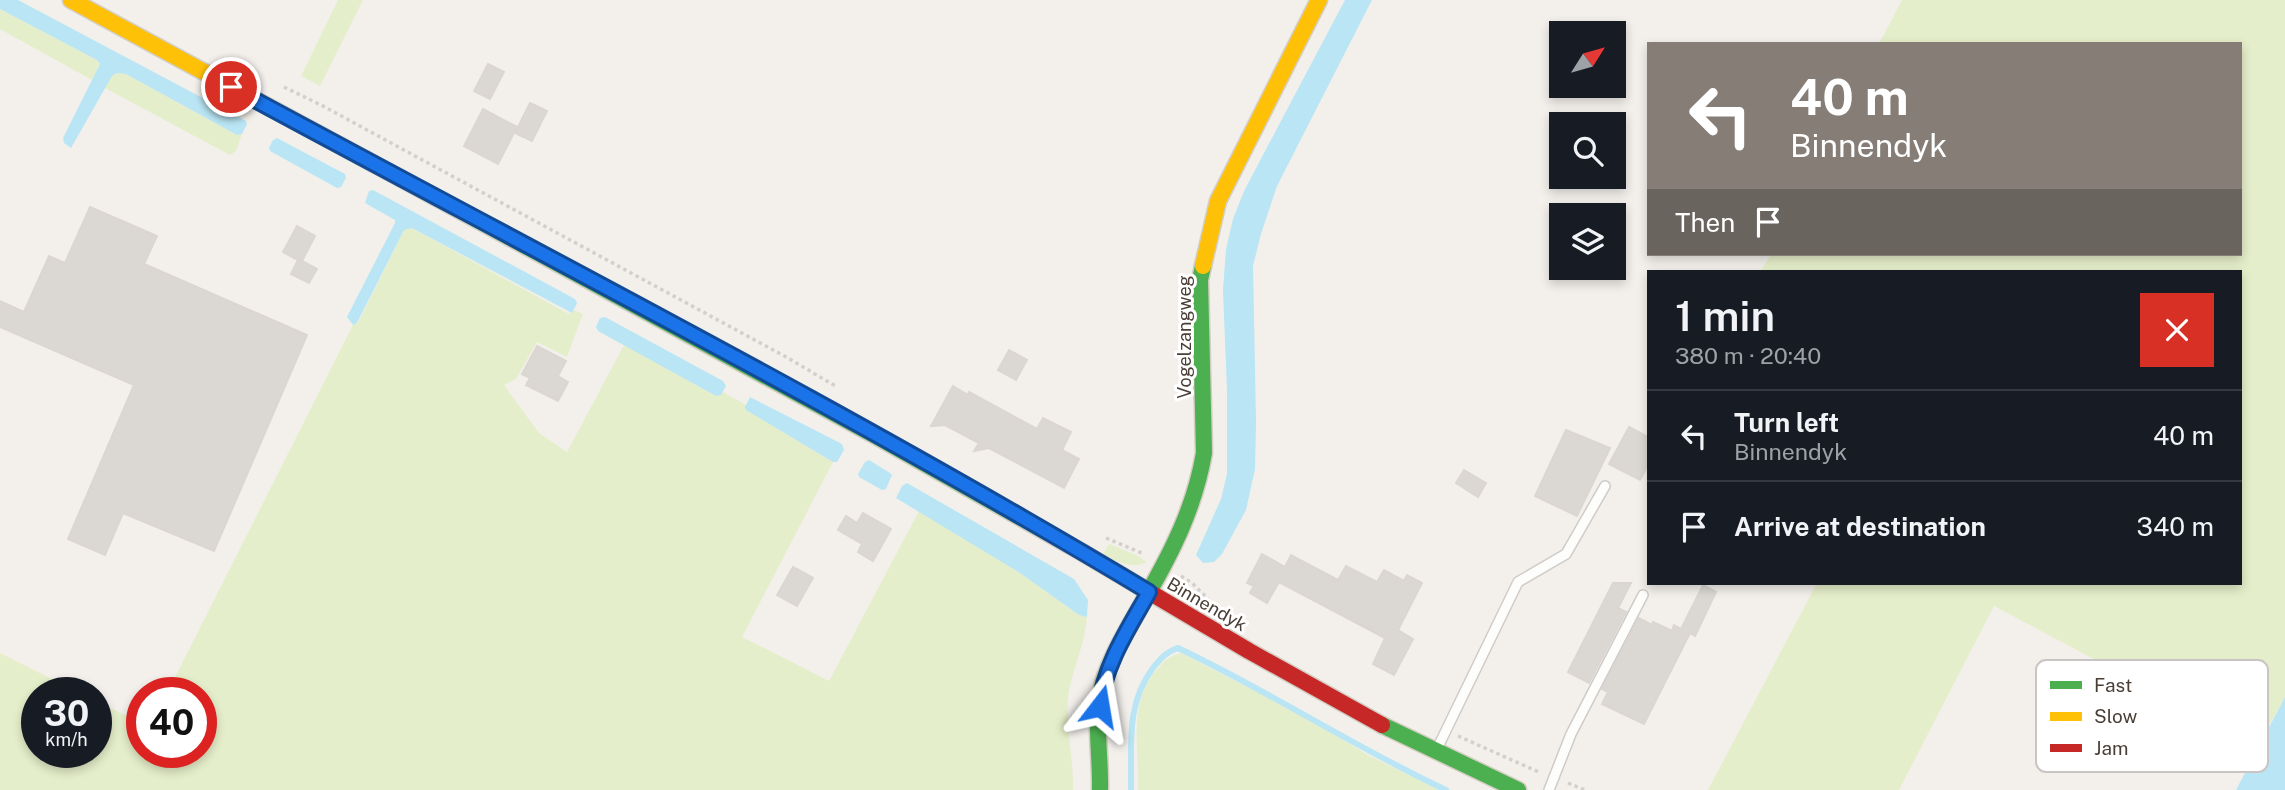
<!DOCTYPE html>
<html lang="en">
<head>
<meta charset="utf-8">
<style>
  :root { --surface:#171b24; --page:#242831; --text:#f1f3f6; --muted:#9ea1a6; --line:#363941 }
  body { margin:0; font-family:"Public Sans",sans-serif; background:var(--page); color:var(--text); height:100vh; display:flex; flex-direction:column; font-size:26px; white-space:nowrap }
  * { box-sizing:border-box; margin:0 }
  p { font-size:23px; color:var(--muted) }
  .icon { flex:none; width:38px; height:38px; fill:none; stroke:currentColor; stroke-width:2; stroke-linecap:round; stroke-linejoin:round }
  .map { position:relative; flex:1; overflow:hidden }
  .sheet { position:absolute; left:1647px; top:270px; width:595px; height:315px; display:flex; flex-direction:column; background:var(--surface); border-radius:0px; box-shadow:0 4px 10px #0003 }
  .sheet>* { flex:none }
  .guide { position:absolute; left:1647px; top:42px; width:595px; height:214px; border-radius:0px; box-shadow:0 4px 10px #0003; background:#857d76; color:#fff; overflow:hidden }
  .needle { width:46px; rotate:53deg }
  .buttons { position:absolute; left:1549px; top:21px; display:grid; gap:14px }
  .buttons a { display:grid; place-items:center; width:77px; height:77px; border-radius:0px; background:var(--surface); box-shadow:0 4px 10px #0003; font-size:35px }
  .speed { position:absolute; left:21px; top:677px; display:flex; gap:14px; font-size:35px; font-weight:700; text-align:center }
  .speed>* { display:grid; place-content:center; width:91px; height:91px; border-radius:50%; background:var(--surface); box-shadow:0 4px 10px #0003; line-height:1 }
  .speed small { font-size:18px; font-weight:400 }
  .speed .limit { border:10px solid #d22; background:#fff; color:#111 }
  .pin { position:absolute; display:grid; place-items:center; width:60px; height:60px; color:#fff; margin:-30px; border:4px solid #fff; border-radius:50%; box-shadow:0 2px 7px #0007 }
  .me { position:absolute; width:77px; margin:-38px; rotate:14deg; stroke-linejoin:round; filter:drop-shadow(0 0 5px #0008) }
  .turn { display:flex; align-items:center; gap:24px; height:147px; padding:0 28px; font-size:32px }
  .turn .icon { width:91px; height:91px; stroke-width:2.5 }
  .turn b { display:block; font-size:49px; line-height:60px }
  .then { display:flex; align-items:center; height:66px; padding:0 28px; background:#0003; gap:14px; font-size:26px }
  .round { display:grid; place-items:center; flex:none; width:74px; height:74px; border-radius:0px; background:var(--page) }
  .headline { display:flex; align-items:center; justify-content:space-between; height:119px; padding:0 28px }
  h1 { font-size:42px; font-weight:600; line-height:52px }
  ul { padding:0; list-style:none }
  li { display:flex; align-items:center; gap:21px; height:91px; padding:0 28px; border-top:2px solid var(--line) }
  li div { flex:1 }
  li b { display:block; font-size:26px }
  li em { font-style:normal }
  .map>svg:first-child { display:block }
  .green { fill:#e5eeca }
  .water { fill:#b9e5f4 }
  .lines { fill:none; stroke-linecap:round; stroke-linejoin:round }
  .stream { stroke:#b9e5f4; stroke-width:6 }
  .building { fill:#dbd7d2; stroke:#dbd6d1; stroke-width:2 }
  .lane-casing { stroke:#cfccc8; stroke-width:12 }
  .fast-casing { stroke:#d4cdc3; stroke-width:19 }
  .slow-casing { stroke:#d4cdc3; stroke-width:19 }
  .jam-casing { stroke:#d4cdc3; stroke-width:19 }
  .path { stroke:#d3cfcb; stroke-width:3.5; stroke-dasharray:3.5 3.5; stroke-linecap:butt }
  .lane { stroke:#fdfdfc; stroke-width:9 }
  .fast { stroke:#4caf50; stroke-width:16 }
  .slow { stroke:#ffc107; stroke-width:16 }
  .jam { stroke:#c62828; stroke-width:16 }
  .route-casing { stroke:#114b97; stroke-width:18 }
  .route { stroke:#1a73e8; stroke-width:12 }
  .labels { text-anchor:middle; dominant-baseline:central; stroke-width:6; stroke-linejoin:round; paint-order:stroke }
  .street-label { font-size:18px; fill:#4a3f36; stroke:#fff }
  .key { fill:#fff; stroke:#c9c5c3; stroke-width:2 }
  .key-label { font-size:19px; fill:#4a3f36 }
</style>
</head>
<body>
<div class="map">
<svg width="2285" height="790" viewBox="0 0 2285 790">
  <rect width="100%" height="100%" fill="#f3f0ec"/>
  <path class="green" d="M338,0H363L320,86L301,76Z
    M1902,0H2285V697L2260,742L2124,675L1994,606L1899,790H1708L1817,583H2240V271H1761L1771,254H2240V44H1879Z
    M0,9L97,60L100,64L92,80L0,29Z
    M117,73L126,74L237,135L242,134L236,151L230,155L105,88L112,76Z
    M412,228L569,314L574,310L583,314L567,357L537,342L516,379L504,385L539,433L567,452L624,345L716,396L721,395L723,392L746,405L747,410L833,462L742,637L829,681L919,511L1020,573L1079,615L1087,617C1085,645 1072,670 1068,697C1065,724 1074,760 1073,790H0V653L80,693H37V752H96V701L142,723V752H201V693H167L353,325L358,323L404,230Z
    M1109,544L1136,555L1147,562C1131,570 1117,561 1103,554Z
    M1181,653L1296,712L1370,756L1439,790H1138C1139,747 1127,701 1159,667C1166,659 1170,656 1181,653Z"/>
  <path class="water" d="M0,0H18L246,121L247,124L242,134L237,135L126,74L117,73L112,76L71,148L64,143L63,138L100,64L97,60L0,9Z
    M1345,0H1372L1277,186L1261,234L1253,266L1256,423L1255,469L1246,510L1222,554L1214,562L1203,563L1196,555L1221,499L1227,474V391L1223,290L1226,249L1233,219L1244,191Z
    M277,138L345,174L346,178L341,187L337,188L270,151L269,148L273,140Z
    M373,190L575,299L577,303L572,313L412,228L404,230L357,323L353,325L347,317L395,223V220L365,203L369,191Z
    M605,317L723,381L726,386L721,395L716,396L598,331L596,327L600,318Z
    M750,397L842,444L844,450L837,462H833L746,410L745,407Z
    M869,460L890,473L892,475L886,489L882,490L859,477L858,474L865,462Z
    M907,483L1074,579L1088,600L1087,617L1079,615L1020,573L896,498L902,486Z
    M2285,697V790H2236Z"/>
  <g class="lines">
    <path class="stream" d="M1131,790C1132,747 1125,705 1153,668C1161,658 1166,652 1178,648C1269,691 1354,747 1446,790"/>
  </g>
  <path class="building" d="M488,64L504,72L490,99L474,91Z
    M530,103L547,111L532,141L515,133Z
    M483,109L517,127L498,164L464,146Z
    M90,207L157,236L144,264L307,335L214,551L123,513L105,555L68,539L134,385L0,327V301L24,312L49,256L65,263Z
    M297,226L315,236L302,261L317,269L309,283L291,274L298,260L283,252Z
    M537,346L566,361L558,376L568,382L558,401L526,385L530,378L522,374Z
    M1009,350L1027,360L1016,380L998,370Z
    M953,386L968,395L969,392L1037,429L1043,418L1071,432L1062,450L1079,459L1064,488L989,448L974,451L979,443L945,425L931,426Z
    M1629,427L1648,437V465L1640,480L1609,464Z
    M1566,430L1610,448L1577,516L1535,496Z
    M1464,470L1486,483L1478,497L1456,483Z
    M863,513L891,529L873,561L858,552L862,544L838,530L846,516L857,523Z
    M1262,554L1285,567L1291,555L1338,580L1346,566L1377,582L1384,570L1404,581L1407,575L1422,583L1398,630L1413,639L1394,675L1373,664L1385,638L1279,582L1267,603L1250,593L1254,586L1247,583Z
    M793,567L813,578L797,606L777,595Z
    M1613,583H1631L1618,608L1626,612L1589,683L1568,672Z
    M1703,585L1716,592L1695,636L1690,633L1644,724L1602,704L1608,692L1602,689L1639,618L1652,625L1653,622L1672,631L1674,625L1681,629Z"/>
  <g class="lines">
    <defs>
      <path id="lane" d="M1436,751L1518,582L1566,554L1605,486
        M1549,790L1571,734L1643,595"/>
      <path id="fast" d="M400,178L874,435L1085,554
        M1382,725L1518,790
        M1100,790C1101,755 1093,718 1103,683C1112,653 1131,624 1146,597C1173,550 1195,506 1204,453L1200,280L1203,266"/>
      <path id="slow" d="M71,0L400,178
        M1203,266L1218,201L1319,0"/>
      <path id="jam" d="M1085,554L1249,651L1382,725"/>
    </defs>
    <use href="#lane" class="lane-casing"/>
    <use href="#fast" class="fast-casing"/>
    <use href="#slow" class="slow-casing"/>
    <use href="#jam" class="jam-casing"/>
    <path class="path" d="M284,87L321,105L788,358L837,387
      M1106,538L1144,554
      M1181,576L1193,584L1209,600
      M1458,736L1541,773
      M1568,783L1585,790"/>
    <use href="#lane" class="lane"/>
    <use href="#fast" class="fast"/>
    <use href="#slow" class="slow"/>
    <use href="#jam" class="jam"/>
  </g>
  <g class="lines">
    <defs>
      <path id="route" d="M231,87C538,253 850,412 1149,592C1129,628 1104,665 1100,706"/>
    </defs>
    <use href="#route" class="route-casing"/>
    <use href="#route" class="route"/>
  </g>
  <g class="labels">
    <g class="street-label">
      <text transform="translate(1184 337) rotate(-90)">Vogelzangweg</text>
      <text transform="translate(1207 604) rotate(30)">Binnendyk</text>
    </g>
  </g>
  <rect x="2036" y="660" width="232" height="112" rx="10" class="key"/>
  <rect x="2050" y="681" width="32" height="8" fill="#4caf50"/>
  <rect x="2050" y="712" width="32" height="9" fill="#ffc107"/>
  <rect x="2050" y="744" width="32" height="8" fill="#c62828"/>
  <g class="key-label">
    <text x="2094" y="692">Fast</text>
    <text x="2094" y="723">Slow</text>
    <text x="2094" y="755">Jam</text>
  </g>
</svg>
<div class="buttons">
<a><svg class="needle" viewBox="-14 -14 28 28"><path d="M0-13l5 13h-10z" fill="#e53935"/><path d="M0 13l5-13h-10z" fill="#9ea1a6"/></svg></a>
<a><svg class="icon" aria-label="search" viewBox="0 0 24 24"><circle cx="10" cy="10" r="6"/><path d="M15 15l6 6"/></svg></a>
<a><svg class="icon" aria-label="layers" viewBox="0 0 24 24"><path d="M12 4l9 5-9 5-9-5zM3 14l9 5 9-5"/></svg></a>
</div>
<div class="speed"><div>30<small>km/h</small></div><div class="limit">40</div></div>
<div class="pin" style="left:231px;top:87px;background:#d93025"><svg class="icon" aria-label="arrive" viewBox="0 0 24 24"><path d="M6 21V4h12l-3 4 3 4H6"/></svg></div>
<svg class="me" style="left:1100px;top:706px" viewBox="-20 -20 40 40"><path d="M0-17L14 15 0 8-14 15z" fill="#1a73e8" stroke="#fff" stroke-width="4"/></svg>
<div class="guide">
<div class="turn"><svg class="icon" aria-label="left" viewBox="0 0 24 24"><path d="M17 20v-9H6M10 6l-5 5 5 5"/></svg><div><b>40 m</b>Binnendyk</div></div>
<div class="then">Then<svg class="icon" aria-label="arrive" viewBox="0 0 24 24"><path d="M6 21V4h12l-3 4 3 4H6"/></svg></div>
</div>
<section class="sheet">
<div class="headline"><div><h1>1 min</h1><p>380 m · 20:40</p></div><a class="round" style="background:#d93025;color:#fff"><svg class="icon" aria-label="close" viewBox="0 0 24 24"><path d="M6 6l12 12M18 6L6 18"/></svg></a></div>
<ul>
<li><svg class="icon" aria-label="left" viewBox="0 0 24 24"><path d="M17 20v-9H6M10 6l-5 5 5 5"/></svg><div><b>Turn left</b><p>Binnendyk</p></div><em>40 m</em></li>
<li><svg class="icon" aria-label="arrive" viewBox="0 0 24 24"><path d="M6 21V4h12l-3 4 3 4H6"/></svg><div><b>Arrive at destination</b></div><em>340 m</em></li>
</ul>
</section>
</div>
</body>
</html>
